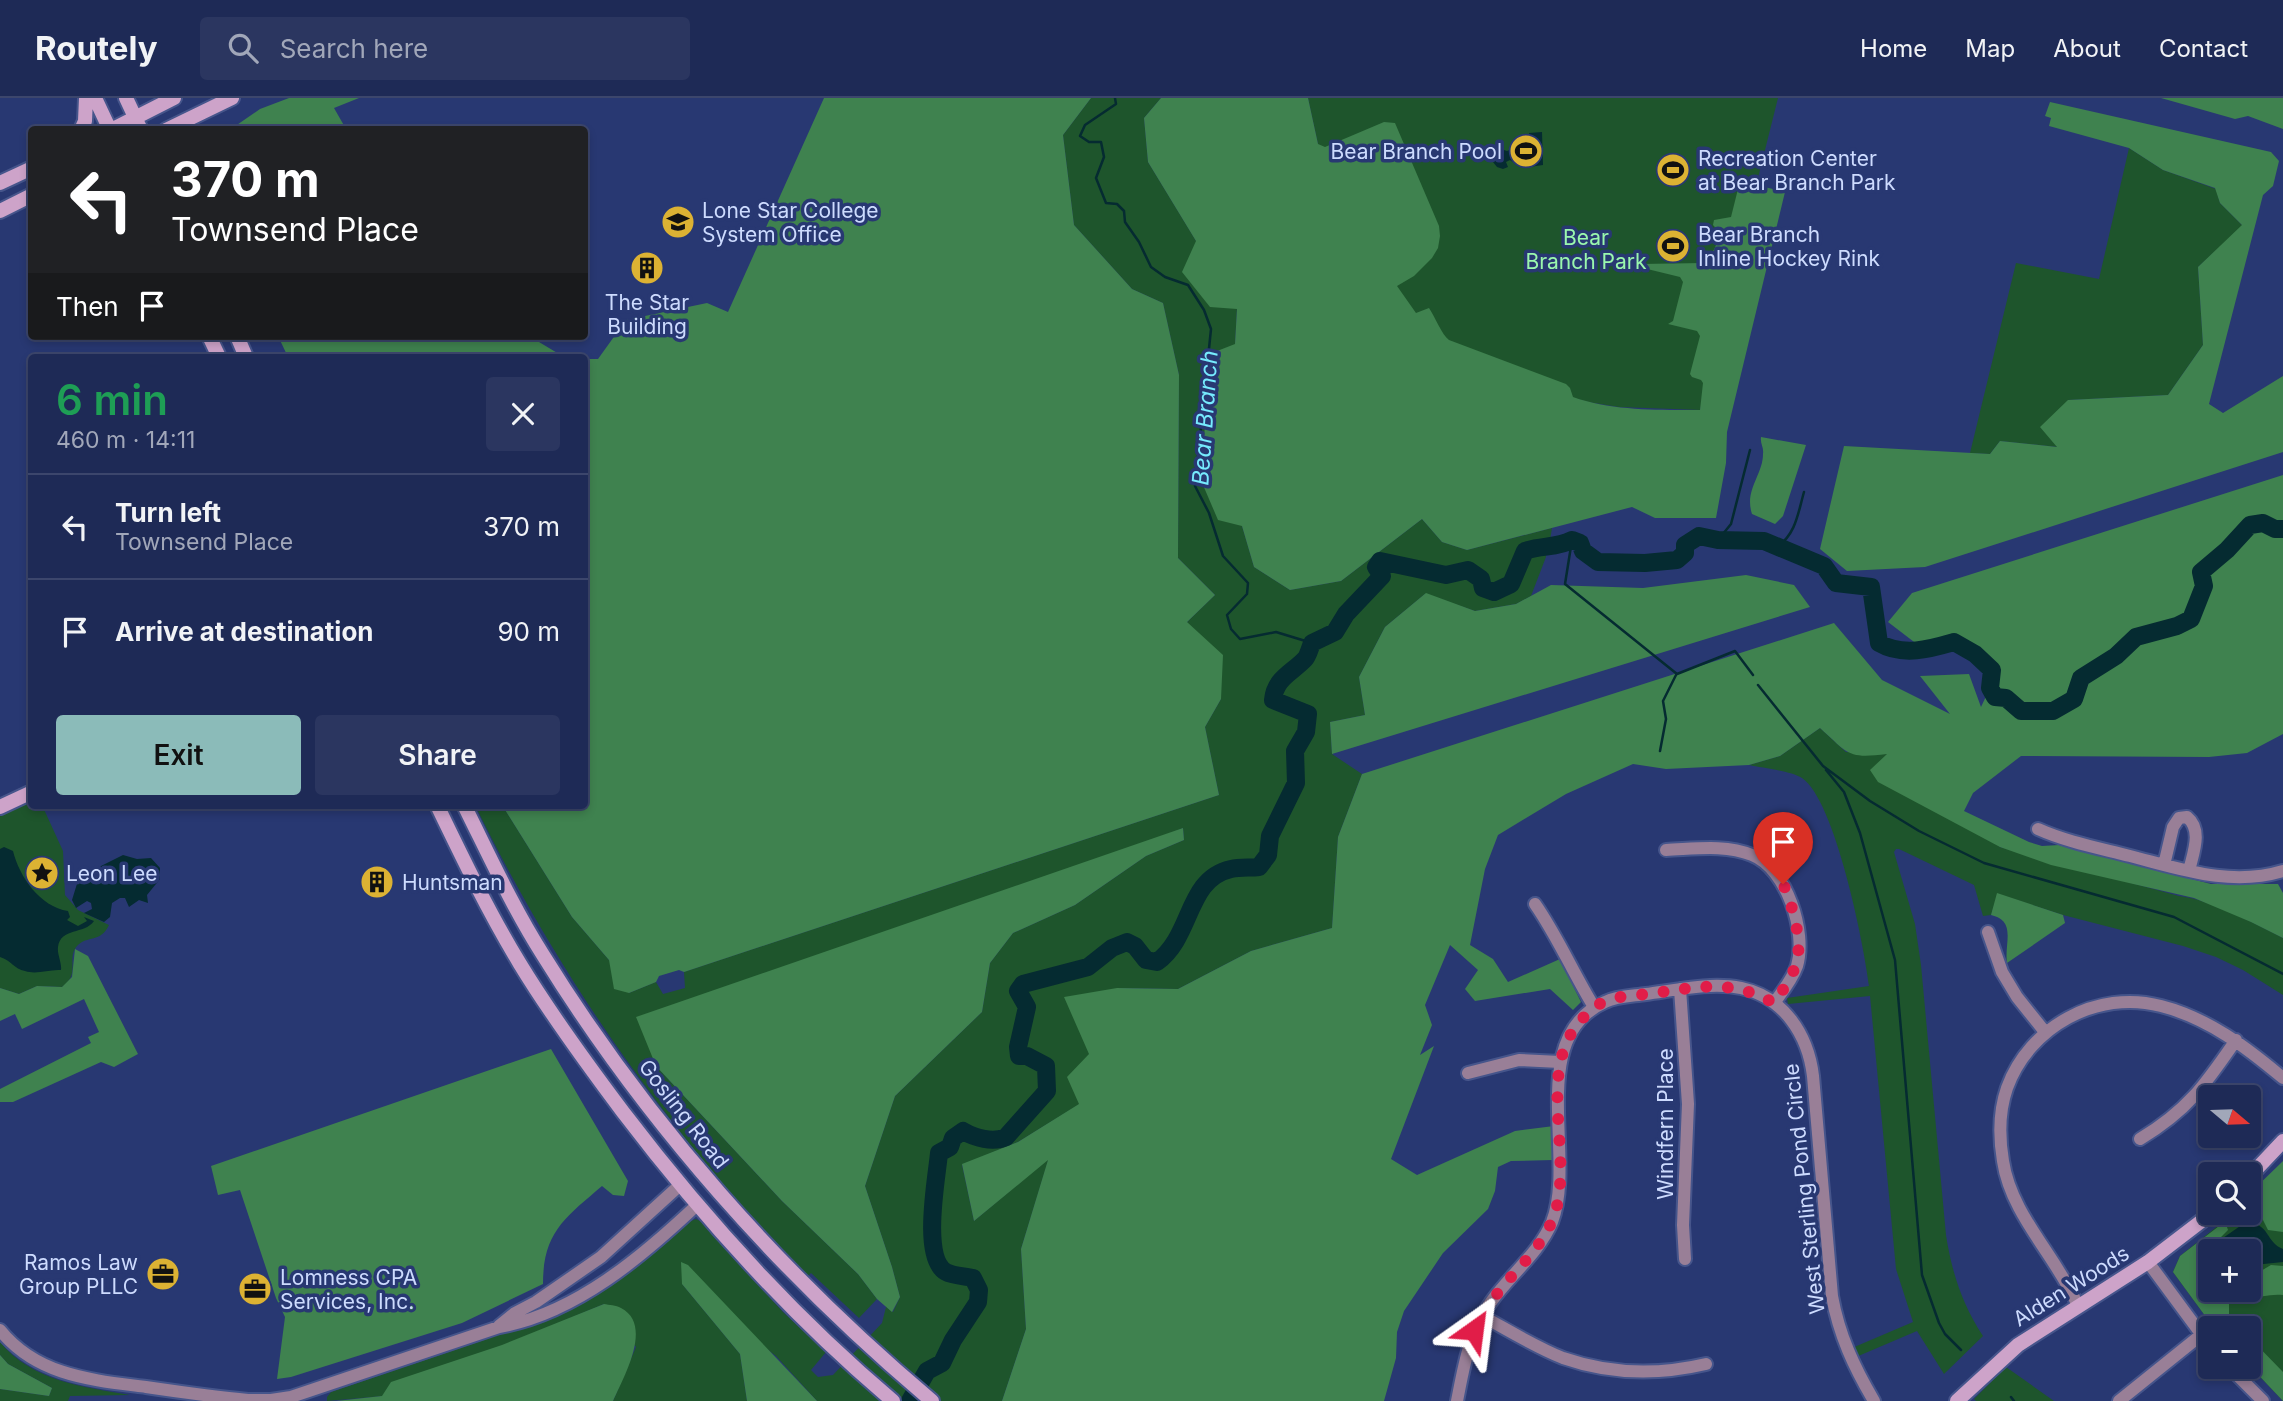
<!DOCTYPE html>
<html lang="en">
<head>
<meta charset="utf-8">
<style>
  :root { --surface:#1e2a56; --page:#2b3660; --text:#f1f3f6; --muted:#a1a7b9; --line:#3c466c; --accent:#8bbbb9 }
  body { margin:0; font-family:Inter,sans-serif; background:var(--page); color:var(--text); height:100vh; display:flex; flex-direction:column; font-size:26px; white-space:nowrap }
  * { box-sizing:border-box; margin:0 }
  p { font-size:23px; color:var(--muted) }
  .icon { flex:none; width:38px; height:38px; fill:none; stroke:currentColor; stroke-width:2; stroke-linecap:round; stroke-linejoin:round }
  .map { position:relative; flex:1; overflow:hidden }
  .details { position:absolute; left:28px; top:256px; width:560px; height:455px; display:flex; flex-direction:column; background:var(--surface); border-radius:7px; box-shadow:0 4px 10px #0003,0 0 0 2px var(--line) }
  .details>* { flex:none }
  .banner { position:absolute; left:28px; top:28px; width:560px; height:214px; border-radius:7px; box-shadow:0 4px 10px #0003,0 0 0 2px var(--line); background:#202124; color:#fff; overflow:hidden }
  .needle { width:46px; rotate:109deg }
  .fabs { position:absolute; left:2198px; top:987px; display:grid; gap:14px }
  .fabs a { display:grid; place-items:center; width:63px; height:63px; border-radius:7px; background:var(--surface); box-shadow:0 4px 10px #0003,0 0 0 2px var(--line); font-size:35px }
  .pin { position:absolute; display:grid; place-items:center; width:60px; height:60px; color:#fff; margin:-72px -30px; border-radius:50% 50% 50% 0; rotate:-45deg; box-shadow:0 0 7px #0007 }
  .pin .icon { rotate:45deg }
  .me { position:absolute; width:77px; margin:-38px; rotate:31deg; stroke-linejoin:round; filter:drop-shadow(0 0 5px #0008) }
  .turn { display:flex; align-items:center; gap:24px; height:147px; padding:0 28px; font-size:32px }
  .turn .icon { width:91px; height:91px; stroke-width:2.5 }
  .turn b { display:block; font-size:49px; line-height:60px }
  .then { display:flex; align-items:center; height:66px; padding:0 28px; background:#0003; gap:14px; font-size:26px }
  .round { display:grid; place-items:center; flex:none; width:74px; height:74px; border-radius:7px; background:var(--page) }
  .summary { display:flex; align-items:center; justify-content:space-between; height:119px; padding:0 28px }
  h1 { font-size:42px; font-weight:600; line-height:52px; color:#1e9e55 }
  .button { display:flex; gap:14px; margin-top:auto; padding:14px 28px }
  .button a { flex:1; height:80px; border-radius:7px; background:var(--accent); color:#111; font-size:28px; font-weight:600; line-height:80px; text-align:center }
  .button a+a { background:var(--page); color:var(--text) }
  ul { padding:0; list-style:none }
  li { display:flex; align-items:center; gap:21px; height:105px; padding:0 28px; border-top:2px solid var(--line) }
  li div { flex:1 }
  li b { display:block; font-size:26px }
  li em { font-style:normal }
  header { display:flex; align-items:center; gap:42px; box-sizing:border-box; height:98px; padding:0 35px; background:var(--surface); border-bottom:2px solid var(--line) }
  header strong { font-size:33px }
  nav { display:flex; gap:38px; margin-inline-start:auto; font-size:24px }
  .search { width:490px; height:63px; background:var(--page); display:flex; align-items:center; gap:18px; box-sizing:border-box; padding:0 24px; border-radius:7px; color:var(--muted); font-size:26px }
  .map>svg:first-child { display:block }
  .green { fill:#1e552c; fill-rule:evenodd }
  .forest { fill:#3f824f }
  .water { fill:#052b31 }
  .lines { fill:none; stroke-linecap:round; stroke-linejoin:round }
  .stream { stroke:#052b31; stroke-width:2.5 }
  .river { stroke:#052b31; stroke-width:18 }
  .street-casing { stroke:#46558b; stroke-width:16 }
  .secondary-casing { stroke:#46558b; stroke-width:18 }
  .street { stroke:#997f97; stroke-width:12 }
  .secondary { stroke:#cda3c9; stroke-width:14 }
  .route { stroke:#e11d48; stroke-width:12; stroke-dasharray:0 21.6 }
  .labels { text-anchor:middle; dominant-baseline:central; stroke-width:7; stroke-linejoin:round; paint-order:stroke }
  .poi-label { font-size:21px; fill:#cddbfe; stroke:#283872; text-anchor:start }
  .park-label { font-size:21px; fill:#9af7ad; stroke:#283872 }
  .street-label { font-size:21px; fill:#cddbfe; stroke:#283872 }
  .water-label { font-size:23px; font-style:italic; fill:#76ebfe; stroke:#283872 }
</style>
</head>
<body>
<header>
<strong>Routely</strong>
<div class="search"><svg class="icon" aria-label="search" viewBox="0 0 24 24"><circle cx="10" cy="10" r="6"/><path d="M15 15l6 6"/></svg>Search here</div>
<nav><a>Home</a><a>Map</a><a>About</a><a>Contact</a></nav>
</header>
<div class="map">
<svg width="2283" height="1303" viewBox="0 0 2283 1303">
  <rect width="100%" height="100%" fill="#283872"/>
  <path class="green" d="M1091,0H1161L1144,20L1148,64L1237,210L1235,246L1242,428L1254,469L1290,492L1341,483L1422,421L1442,444L1467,452L1552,430L1550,442L1545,441L1546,459L1531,498L1516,506L1475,513L1425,496L1385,529L1359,579L1365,617L1330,624L1332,656L1362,676L1338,739L1332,830L1251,853L1178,891L1117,890L1089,956L1080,1006L1018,1044L962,1067L974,1123L1049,1060L1021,1151L1026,1231L1002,1303H817L776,1258L682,1186L740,1256L747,1303H613L636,1249L604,1206L383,1298L327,1303V1299L331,1294L531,1226L686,1125L696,1121L708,1127L707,1131L783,1214L826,1254L811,1272L818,1279L833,1277L882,1225L886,1209L893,1214L900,1199L892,1169L865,1088L895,998L982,914L990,865L1013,835L1075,807L1146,758L1184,742L1183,730L656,968L782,1103L858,1176L877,1201L859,1220L811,1175L808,1178C778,1147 748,1117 721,1084C624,969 541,843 475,707H502L572,819L609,862L629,895L656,884L663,896L685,890L684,874L1219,697L1205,629L1221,601L1187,524L1215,497L1178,460L1179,277L1163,205L1132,191L1074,127L1063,37Z
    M1308,0H1778L1700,312L1619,309L1588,304L1434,261L1318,46Z
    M2129,50L2163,72L2216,91L2220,105L2243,128L2198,169L2203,247L2168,297L2068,302L2058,349L2000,343L1990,356L1970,355L2016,165L2099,181Z
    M1820,630L1846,654L1888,655L2000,749L2179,798C2212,802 2254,825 2283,840V897L2243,872L2216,859L2183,848L2063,817L1998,796L1991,817L1983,818L1974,787L1899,751H1896L1894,754L1915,826L1921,867L1946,1137C1952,1175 1962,1206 1983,1238L1944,1276L1917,1233L1856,1259L1852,1250L1913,1224L1896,1171L1870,898L1788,906L1787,900L1869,888C1864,846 1835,702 1802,680C1791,673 1763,670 1749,667L1780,658Z
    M31,702L32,707H42L63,753L65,797L78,812L109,827C101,845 87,837 77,848C66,860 81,876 62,889L37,888L19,896L0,890V718Z
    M2283,1066V1303L2249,1267V1230H2214L2173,1174L2180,1158L2234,1115H2249ZM2210,1153H2249V1192H2210Z
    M0,1244C32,1283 83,1289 130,1297L70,1298L68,1303H0V1291L49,1298L52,1290L8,1266L0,1257Z
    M2006,1269L2054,1303H1976L1974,1301Z"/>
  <path class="forest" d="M289,0H359L334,10L346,31H231L260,11Z
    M824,0H1091L1063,37L1074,127L1132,191L1163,205L1179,277L1178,460L1215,497L1187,524L1223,557L1221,601L1205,629L1219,697L684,874L679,872L659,878L656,884L629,895L614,891L609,862L572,819L502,707H584L585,261H598L626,222L707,205L728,214Z
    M1161,0H1308L1318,46L1325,49L1384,24L1395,25L1439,128L1440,138L1438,150L1432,160L1414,178L1397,188L1416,215L1429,210C1435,219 1442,237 1449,242L1566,286L1570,290L1573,299C1612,313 1659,312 1700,312L1703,285L1701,282L1692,279L1690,276L1700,238L1697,233L1668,226L1673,223L1683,184L1680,179L1639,169L1640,166L1703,165L1708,162C1714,152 1724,137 1713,127L1714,122L1731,119L1740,83L1785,94L1727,334L1726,365L1716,420H1655L1632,409L1467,452L1442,444L1422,421L1341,483L1290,492L1254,469L1242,428L1218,422L1200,380L1212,255L1235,246L1237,211L1210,209L1182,174L1196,143L1148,64L1144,20Z
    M2161,0H2283V31L2248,18L2235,21Z
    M2050,4L2271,54L2279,63L2273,88L2263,97L2209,306L2223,315L2283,278V354L1925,469L1847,473L1820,451L1844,348L1990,356L2000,343L2057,349L2040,329L2068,302L2168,297L2203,247L2198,169L2242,127L2220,105L2215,90L2163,72L2129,50L2049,28L2051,20L2045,18Z
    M278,238H529L564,259H288Z
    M1761,339L1806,347L1783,418L1775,426L1752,416C1744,392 1763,377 1763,356C1764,349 1760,346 1761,339Z
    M2283,377V636L2247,655L2209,659L2021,658L1973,695L1964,713L2029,744L2042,748L2059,747L2211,786H2278L2283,795V840L2251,824L2194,800L2051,767L2000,749L1878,684L1870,672L1887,656C1847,661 1849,656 1820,630L1780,658L1749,667L1666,671L1633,666L1566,696L1498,737L1485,771L1470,847L1493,861L1508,884L1560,861L1581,904L1573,912L1550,891L1475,903L1465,891L1478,872L1450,847L1425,907L1432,927L1420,957L1434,948L1391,1061L1417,1077L1515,1033L1554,1028L1553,1062L1511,1063L1498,1069L1495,1093L1488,1111L1443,1155L1404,1213L1397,1234L1396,1260L1384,1303H1002L1026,1231L1021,1151L1048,1062L974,1123L962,1066L1018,1044L1079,1006L1067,979L1089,956L1064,899L1117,890L1178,891L1251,853L1332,830L1338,739L1362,676L1834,525L1882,582L1950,616L1920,578L1969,576L1981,609L1999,571L1970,547H1918L1888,524L1912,495Z
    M1746,477L1794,487L1810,509L1332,656L1330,624L1365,617L1359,579L1385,529L1426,495L1475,513L1516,506L1551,487L1643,490Z
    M1183,730L1184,742L1146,758L1075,807L1013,835L990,865L982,914L895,998L865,1088L892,1169L900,1199L892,1214L877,1201L858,1176L782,1103L656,968L636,919Z
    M1997,795L2063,817L2065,825L2007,865C2004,845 2017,823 1991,817Z
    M75,851L88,858L138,956L114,969L101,964L13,1004H0V991L91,945L88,939L99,934L84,901L22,931L15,916L0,923V890L19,896L37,888L62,889L72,879Z
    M551,951L628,1083L624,1098L613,1097L602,1088C565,1120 543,1134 543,1186L462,1225L291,1279L277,1281L285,1219L276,1200L240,1092L218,1097L211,1068Z
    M2283,1063V1134L2268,1132L2260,1116L2238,1121L2235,1119V1115H2249V1096Z
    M2223,1125L2226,1126L2228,1132L2215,1145L2214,1153H2210V1192H2249V1175L2254,1177L2271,1167L2283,1168V1197C2267,1195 2253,1203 2237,1198L2229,1202V1216L2240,1230H2214L2173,1174L2180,1158Z
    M681,1164L688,1167L817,1303H747L740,1256L682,1186Z
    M604,1206C609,1207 616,1207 621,1210C654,1227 623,1280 613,1303H336L382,1298L391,1284L502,1247Z
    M2249,1239L2283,1274V1303L2249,1267Z
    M0,1257L8,1266L52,1290L49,1298L0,1291Z"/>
  <path class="water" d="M1542,34L1543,67L1529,69L1524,65L1517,67L1510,62L1506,64L1508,69L1503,71L1497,69L1493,64L1496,62V54L1501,51L1507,53L1514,50H1526L1529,44V35Z
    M4,749L13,753C19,778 40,809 68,813L70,819L67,822L78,828L87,823L84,819L94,823C84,837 61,829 58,849C57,856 62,865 61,872C49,871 37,877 25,873C14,871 11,862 0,859V751Z
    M123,757L137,761L151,760L160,770V781L147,797L148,805L139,802L129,809L125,800H120L112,805L110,819L104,824L84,815L92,811L91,805L87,803L76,810L72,802L80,776L84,774L90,780L93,779L101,768Z
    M2246,1124C2271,1126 2265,1144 2283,1151V1164L2254,1167L2253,1162H2249V1153H2217L2220,1142Z"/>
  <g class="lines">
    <path class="stream" d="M1115,0L1116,6L1085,27L1080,38L1089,44H1101L1104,59L1096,80L1106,105L1117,106L1124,113L1125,124L1139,144L1151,169L1165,179L1188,187L1204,212L1211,231L1195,388L1209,415L1223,458L1248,485L1247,496L1227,517L1231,531L1240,541L1276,534L1312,545
      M1572,442L1565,486L1677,576L1735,553L1753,577
      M1718,442L1731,426L1750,352
      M1777,449C1796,436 1798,415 1804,394
      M1758,587L1823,668L1870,703L1919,733L1984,765L2174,819L2283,876
      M1660,653L1666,621L1663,603L1676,577
      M1826,672L1844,694L1860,735L1895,862L1922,1177L1939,1225L1945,1236L1961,1252
      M2011,1299L2014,1303"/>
    <path class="river" d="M910,1303L927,1273L942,1265L953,1242L978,1204L979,1192L973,1180C965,1178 953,1178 946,1174C921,1160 937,1079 939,1055L950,1049L953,1040L963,1033C975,1040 993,1045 1006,1039L1047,993L1046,968L1027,958H1019L1018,949L1027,909L1018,893L1023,886L1088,869L1112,850L1127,844L1135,848L1146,862L1157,864C1193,838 1186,781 1231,771C1240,769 1250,770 1259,769L1268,757L1270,738L1296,685L1295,653L1306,634L1308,616L1273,602C1275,580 1292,575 1305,561C1308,558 1310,550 1312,545L1335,534L1346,516L1382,478L1376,469L1380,463L1446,477L1468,472L1481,481L1483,490L1494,494L1511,486L1525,453C1541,447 1557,450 1572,442L1580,445L1583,453L1598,464L1645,465L1677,462L1685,455V447L1699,438L1718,442L1764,443L1824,468L1836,485L1871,489L1879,545C1903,559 1930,551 1954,544L1975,556L1992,572L1990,590L1995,599L2006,600L2021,613H2053L2074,601L2081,580L2116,558L2136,539L2177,528L2191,521L2204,488L2201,474L2227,452L2250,427L2263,425L2275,431H2283"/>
    <defs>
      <path id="street" d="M2038,731C2067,744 2099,750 2130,758C2181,771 2231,789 2283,773
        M1666,752C1694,751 1725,746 1752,757C1787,771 1807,834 1797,868C1792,882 1782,894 1774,905
        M2164,767L2173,729L2179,720L2187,719C2203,732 2193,755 2189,773
        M1535,806C1558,839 1573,875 1594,909
        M1988,834L2002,874L2017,899L2045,934
        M1680,891L1688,1006L1683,1127L1685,1161
        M1468,975L1519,962L1560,964
        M2140,1041C2188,1012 2205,987 2236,942
        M2148,1164L2210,1248
        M2078,1208C2057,1159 2011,1117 2003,1063C1999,1039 1999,1013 2007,990C2029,929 2097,891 2161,908C2208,920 2246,949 2283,980
        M1482,1218C1508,1232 1535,1249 1563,1260C1609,1276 1659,1277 1706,1266
        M499,1228L515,1215L536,1204L601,1159L680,1087
        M0,1232C37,1278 92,1282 146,1289C180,1294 214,1299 248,1302H271L291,1299L499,1229C575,1216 643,1158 698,1106
        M2229,1269L2263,1303
        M1457,1303C1464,1268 1469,1234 1491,1204C1510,1177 1539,1155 1552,1124C1577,1060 1525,939 1605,904C1617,898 1633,898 1646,896C1676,892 1711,884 1741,890C1784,899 1808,937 1813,978L1832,1198C1839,1237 1854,1269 1874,1303
        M2119,1303L2201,1237"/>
      <path id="secondary" d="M95,0L110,32
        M126,0L141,32
        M81,32L85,23L86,0
        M111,32L174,0
        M166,32L232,0
        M0,85L32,70
        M0,113L32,97
        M209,238L219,259
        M237,238L246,259
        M437,707C463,761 489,815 520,866C551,917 587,966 623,1014C703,1119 792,1218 893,1303
        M464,707C489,757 513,810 543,857C647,1025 781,1176 932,1303
        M0,709L32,694
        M2249,1079L2283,1043
        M1957,1303L2018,1247L2148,1164L2212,1115"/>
    </defs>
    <use href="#street" class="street-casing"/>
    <use href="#secondary" class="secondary-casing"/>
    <use href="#street" class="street"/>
    <use href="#secondary" class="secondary"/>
  </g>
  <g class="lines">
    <path class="route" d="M1474,1232C1483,1216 1492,1202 1503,1188C1523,1165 1545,1145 1555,1115C1574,1054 1534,971 1583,920C1590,912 1598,905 1609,902C1624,897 1641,897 1656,895C1702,888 1732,882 1774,905C1795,875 1804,860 1795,823C1792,810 1789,798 1783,786"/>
  </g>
  <defs>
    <symbol id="stadium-disc" viewBox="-11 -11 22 22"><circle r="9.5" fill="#dcb233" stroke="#283872"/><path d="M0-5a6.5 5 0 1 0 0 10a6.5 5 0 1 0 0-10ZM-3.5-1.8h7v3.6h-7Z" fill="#111"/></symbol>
    <symbol id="university-disc" viewBox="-11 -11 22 22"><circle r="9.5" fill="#dcb233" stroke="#283872"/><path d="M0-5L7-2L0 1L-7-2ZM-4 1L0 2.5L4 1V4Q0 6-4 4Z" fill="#111"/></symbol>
    <symbol id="building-disc" viewBox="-11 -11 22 22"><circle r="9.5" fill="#dcb233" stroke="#283872"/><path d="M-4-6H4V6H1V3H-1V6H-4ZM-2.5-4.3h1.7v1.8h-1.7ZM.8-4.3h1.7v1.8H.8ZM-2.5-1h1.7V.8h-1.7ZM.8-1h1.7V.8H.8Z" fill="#111"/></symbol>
    <symbol id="sight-disc" viewBox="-11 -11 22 22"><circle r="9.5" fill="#dcb233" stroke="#283872"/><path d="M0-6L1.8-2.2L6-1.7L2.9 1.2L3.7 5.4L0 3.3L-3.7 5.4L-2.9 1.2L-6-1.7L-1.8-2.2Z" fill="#111"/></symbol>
    <symbol id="office-disc" viewBox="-11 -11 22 22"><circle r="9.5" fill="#dcb233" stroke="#283872"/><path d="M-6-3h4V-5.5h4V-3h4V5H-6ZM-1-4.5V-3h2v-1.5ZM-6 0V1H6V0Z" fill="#111"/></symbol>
  </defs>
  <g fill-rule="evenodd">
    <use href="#stadium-disc" x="1507" y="34" width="38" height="38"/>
    <use href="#stadium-disc" x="1654" y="53" width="38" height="38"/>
    <use href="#university-disc" x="659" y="105" width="38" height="38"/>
    <use href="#stadium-disc" x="1654" y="129" width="38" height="38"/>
    <use href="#building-disc" x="628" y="151" width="38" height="38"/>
    <use href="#sight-disc" x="23" y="756" width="38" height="38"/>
    <use href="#building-disc" x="358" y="765" width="38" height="38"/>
    <use href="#office-disc" x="144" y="1157" width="38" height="38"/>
    <use href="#office-disc" x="236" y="1172" width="38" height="38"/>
  </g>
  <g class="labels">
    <g class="poi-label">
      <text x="1502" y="53" text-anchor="end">Bear Branch Pool</text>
      <text x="1698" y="60">Recreation Center<tspan x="1698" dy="24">at Bear Branch Park</tspan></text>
      <text x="702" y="112">Lone Star College<tspan x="702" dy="24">System Office</tspan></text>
      <text x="1698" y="136">Bear Branch<tspan x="1698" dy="24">Inline Hockey Rink</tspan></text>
      <text x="647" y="204" text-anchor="middle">The Star<tspan x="647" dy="24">Building</tspan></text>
      <text x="66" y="775">Leon Lee</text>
      <text x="402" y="784">Huntsman</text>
      <text x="138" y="1164" text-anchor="end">Ramos Law<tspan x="138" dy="24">Group PLLC</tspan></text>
      <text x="280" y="1179">Lomness CPA<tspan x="280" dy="24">Services, Inc.</tspan></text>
    </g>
    <g class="park-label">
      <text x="1586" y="139">Bear<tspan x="1586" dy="24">Branch Park</tspan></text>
    </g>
    <g class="street-label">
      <text transform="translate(684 1016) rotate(52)">Gosling Road</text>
      <text transform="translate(1665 1026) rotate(-90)">Windfern Place</text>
      <text transform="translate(1804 1091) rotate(-96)">West Sterling Pond Circle</text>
      <text transform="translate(2071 1188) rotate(-32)">Alden Woods</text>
    </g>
    <g class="water-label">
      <text transform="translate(1205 320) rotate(-86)">Bear Branch</text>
    </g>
  </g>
</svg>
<div class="fabs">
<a><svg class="needle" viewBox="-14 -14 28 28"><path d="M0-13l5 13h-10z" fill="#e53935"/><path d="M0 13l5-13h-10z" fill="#a1a7b9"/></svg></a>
<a><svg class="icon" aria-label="search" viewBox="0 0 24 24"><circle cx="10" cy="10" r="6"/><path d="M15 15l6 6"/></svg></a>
<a>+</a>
<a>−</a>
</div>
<div class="pin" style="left:1783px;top:786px;background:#d93025"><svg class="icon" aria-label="arrive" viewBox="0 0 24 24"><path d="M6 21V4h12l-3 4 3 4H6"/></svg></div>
<svg class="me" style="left:1474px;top:1232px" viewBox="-20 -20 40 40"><path d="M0-17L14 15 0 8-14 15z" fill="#e11d48" stroke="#fff" stroke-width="4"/></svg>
<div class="banner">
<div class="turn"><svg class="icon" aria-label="left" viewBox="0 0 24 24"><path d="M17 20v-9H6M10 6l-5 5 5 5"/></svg><div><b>370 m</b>Townsend Place</div></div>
<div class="then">Then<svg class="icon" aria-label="arrive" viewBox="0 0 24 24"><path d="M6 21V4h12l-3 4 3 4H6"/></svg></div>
</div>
<section class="details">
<div class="summary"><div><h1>6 min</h1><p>460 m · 14:11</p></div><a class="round"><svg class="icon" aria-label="close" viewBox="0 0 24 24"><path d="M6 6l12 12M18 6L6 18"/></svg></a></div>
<ul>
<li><svg class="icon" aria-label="left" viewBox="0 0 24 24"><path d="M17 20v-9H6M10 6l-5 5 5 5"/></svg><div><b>Turn left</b><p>Townsend Place</p></div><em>370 m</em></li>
<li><svg class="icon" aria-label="arrive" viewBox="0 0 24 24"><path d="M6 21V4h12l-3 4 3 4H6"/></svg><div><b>Arrive at destination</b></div><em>90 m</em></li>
</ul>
<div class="button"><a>Exit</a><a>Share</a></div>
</section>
</div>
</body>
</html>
